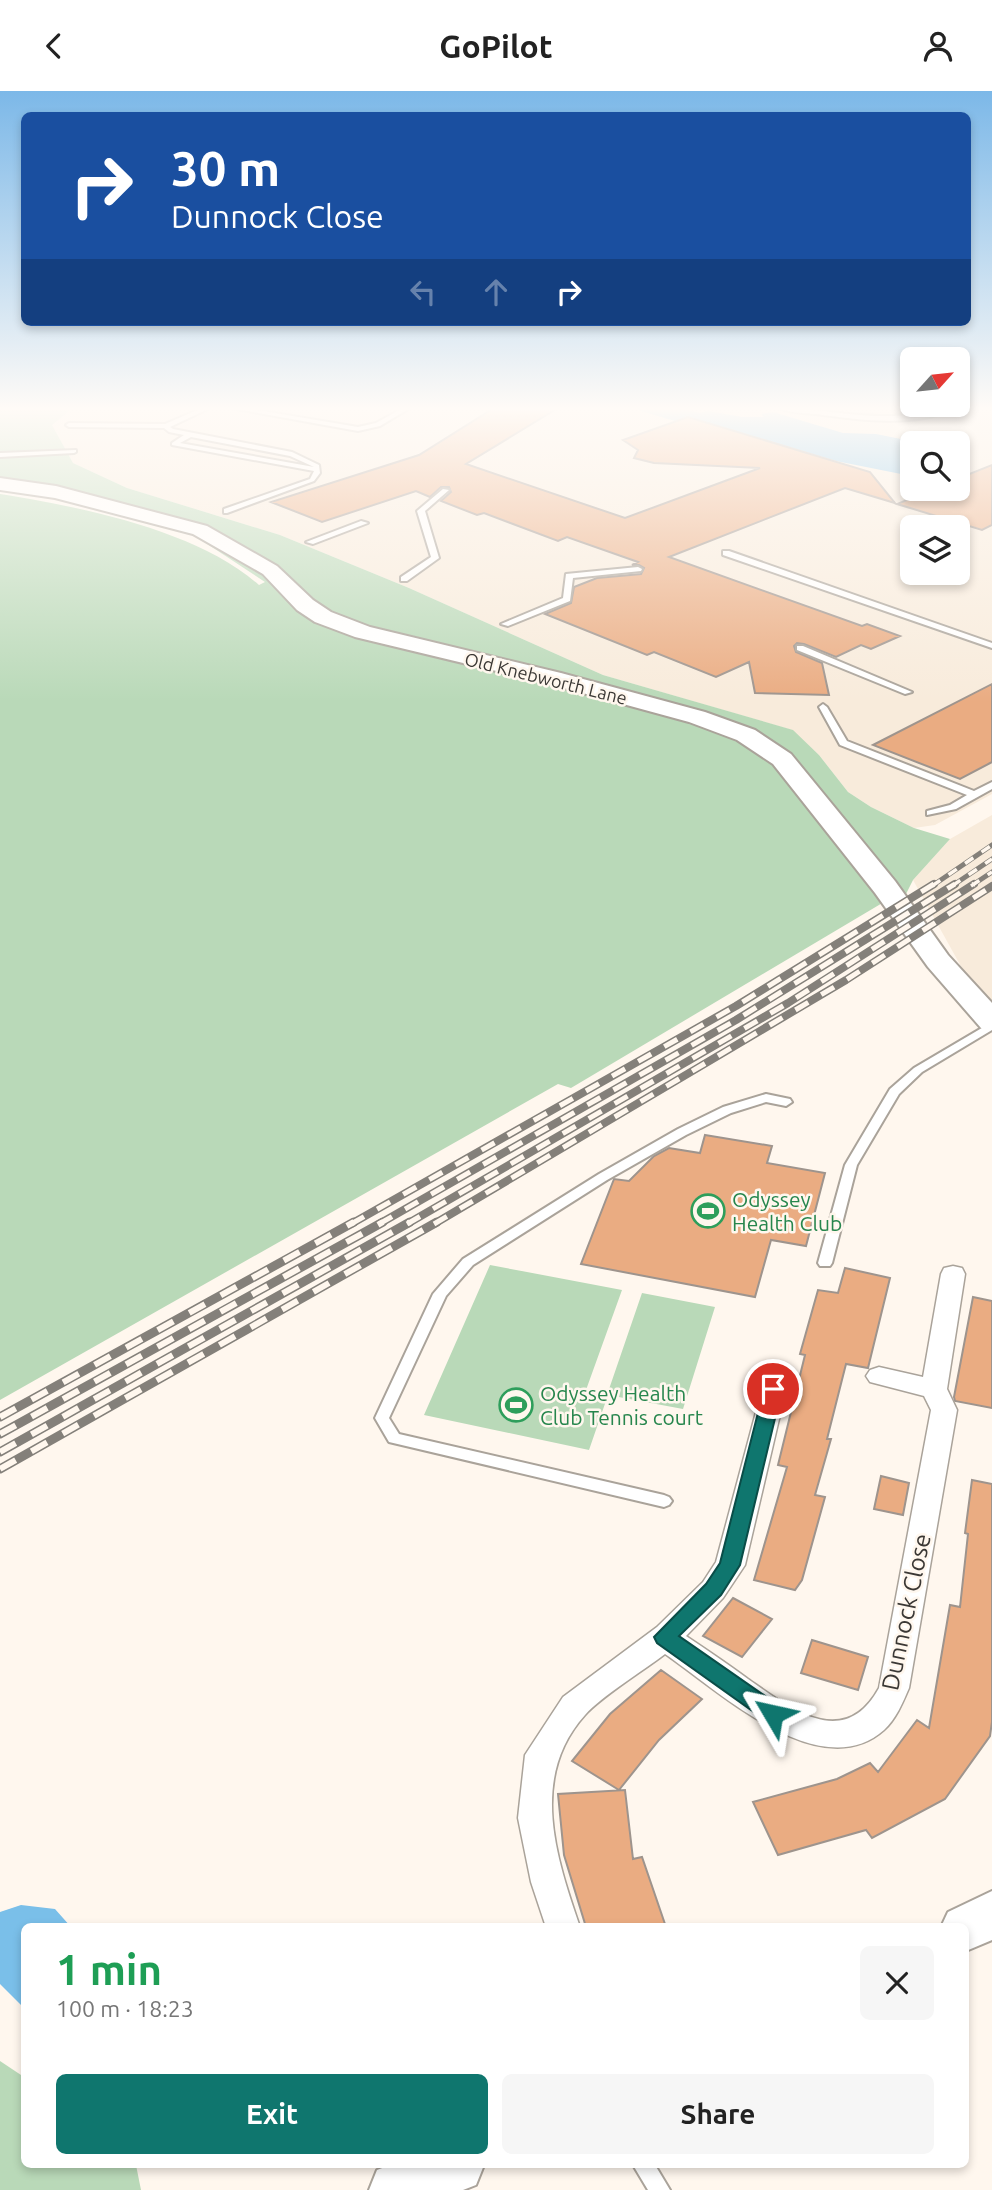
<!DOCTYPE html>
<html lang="en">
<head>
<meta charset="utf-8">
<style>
  :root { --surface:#fff; --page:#f6f6f6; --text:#222; --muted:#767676; --accent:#0f766e }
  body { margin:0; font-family:Ubuntu,sans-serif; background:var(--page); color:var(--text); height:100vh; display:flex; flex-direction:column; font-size:26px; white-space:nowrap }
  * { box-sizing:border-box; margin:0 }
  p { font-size:23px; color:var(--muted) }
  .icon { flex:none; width:38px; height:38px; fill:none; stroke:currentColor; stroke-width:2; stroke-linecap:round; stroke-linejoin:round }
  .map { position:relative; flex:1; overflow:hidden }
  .sheet { position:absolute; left:21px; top:1832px; width:948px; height:245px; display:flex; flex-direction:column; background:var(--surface); border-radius:10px; box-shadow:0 4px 10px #0003 }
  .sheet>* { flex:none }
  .hud { position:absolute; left:21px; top:21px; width:950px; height:214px; border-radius:10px; box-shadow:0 4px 10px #0003; background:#1a4fa0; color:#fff; overflow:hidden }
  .needle { width:46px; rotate:63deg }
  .fabs { position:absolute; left:900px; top:256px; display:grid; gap:14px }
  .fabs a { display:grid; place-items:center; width:70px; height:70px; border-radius:10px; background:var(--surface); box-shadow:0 4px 10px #0003; font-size:35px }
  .pin { position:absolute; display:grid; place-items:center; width:60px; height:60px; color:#fff; margin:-30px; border:4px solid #fff; border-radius:50%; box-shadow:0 2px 7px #0007 }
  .me { position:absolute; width:77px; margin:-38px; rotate:306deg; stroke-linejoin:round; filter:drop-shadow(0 0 5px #0008) }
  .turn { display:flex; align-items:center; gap:24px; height:147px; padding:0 35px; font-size:32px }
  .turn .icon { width:91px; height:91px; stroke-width:2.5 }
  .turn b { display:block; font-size:49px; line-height:60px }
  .lanes { display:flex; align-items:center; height:66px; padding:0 35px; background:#0003; justify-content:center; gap:35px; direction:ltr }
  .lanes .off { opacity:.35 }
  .round { display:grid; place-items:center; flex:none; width:74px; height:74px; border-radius:10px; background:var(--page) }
  .summary { display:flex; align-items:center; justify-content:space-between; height:119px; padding:0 35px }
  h1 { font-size:42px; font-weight:600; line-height:52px; color:#1e9e55 }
  .button { display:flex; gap:14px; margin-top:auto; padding:14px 35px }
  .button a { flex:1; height:80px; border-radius:10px; background:var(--accent); color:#fff; font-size:28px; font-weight:600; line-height:80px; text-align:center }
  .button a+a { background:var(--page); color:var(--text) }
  header { display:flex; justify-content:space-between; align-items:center; height:91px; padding:0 35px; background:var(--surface); font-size:32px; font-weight:600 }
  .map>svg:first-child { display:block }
  .built { fill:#f8ebdb; fill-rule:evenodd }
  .green { fill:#b9d9b8 }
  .water { fill:#7abfe9 }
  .building { fill:#eaac82; stroke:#9e948d; stroke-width:2 }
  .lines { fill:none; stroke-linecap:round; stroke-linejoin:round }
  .lane-casing { stroke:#aaa39a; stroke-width:4 }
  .street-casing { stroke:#aaa39a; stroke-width:3 }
  .secondary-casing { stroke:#aaa39a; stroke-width:4 }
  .lane { fill:#fff; fill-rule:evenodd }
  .street { fill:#fff; fill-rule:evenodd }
  .secondary { fill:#fff; fill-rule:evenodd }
  .rail-far2-casing { stroke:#84807a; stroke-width:5 }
  .rail-far1-casing { stroke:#84807a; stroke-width:8 }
  .rail-casing { stroke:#84807a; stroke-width:9 }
  .rail-far2 { stroke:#fff7ee; stroke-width:3.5; stroke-dasharray:10; stroke-linecap:butt }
  .rail-far1 { stroke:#fff7ee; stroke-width:5; stroke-dasharray:15; stroke-linecap:butt }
  .rail { stroke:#fff7ee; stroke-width:6; stroke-dasharray:18; stroke-linecap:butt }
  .route { fill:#0f766e; stroke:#0a4d48; stroke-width:2 }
  .labels { text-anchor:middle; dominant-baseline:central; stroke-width:5; stroke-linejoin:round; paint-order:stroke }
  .far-street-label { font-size:18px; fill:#3b3835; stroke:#fff7ee }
  .leisure-label { font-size:21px; fill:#27864d; stroke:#fff7ee; text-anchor:start }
  .near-street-label { font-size:24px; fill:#3b3835; stroke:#fff7ee }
</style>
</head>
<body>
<header><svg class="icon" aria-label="back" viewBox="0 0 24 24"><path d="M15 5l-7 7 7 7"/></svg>GoPilot<svg class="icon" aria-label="person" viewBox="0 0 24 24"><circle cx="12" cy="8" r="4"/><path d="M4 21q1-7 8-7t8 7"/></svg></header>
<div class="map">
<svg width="992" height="2099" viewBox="0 0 992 2099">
  <rect width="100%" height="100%" fill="#fff7ee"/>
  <path class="built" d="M73,317H992V703L935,734L914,737L871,716L848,701L819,664L792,639L603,584L409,497L280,444L127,397L73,372L52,334ZM912,352H957V397H912ZM912,436H957V481H912Z
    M992,724V916L978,906L913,789L950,748Z"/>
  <path class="green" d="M0,317H73L52,334L73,372L127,397L280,444L409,497L603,584L793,639L819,664L848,701L871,716L914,737L950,748L913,789L904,807L758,644L369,539L335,526L234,452L181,428L86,405L0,390Z
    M0,403C81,416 197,439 259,494L265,491L192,443L195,442L252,474L314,526L698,630L742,647L775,669L884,811L571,997L558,993L0,1309Z
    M490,1174L622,1199L586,1299L607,1304L642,1202L715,1216L683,1318L608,1304L589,1359L424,1324Z
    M0,1970L24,1986V2074H136L141,2099H0Z"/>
  <path class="water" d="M631,317H679L700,322L708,320L742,326H764L761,323L773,321L843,342L876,343L921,352H912V370L906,373L912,380L901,383L836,370L689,326L675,330Z
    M21,1814L55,1818L71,1836H24V1913L21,1914L0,1893V1821Z"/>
  <path class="building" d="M494,317H558L466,373L625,427L760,377L654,372L634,367L638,359L623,349L688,326L870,381L895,412L845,397L669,466L862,535L867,533L900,545L871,558L861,554L836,566L804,553L797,552L794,555L796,561L822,572L829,604L755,602L749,571L716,586L654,561L647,564L545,523L571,512L574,496L597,487L641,483L644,477L639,474H632L638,471L567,446L558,450L484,422L477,424L441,410L451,401L449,396H441L430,406L416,400L322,431L271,411L419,364Z
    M992,374V434L982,439L897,413L936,397H957V388Z
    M992,593V671L960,688L873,654Z
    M705,1044L772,1055L767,1072L825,1082L806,1155L771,1149L755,1206L581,1173L614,1088L629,1090L654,1065L669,1057L700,1062Z
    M845,1177L890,1187L868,1277L846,1273L827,1348H831L815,1404L825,1406L802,1489L795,1499L754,1489L787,1376L778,1374L805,1264L800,1263L818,1199L838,1202Z
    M973,1206L992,1210V1317L955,1310L954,1306Z
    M881,1385L909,1392L903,1424L874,1418Z
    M972,1389L992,1393V1631L990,1645L945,1708L872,1747L866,1739L778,1764L753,1711L837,1688L870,1672L878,1681L917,1629L929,1637L950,1514L960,1516L968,1443L965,1442Z
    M733,1507L772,1528L742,1566L703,1545Z
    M812,1549L868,1566L858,1599L801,1582Z
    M661,1579L702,1608L659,1649L619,1699L572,1670L610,1623Z
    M625,1699L633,1768L642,1766L666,1836H586L564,1764L558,1703Z"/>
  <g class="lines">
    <defs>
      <path id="lane" d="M202,317H210L170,336L173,338L292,361L319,374L320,382L314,390L227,422H224V418L310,388L314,380L172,354V352L184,344L169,341L164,337L69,336L66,334L69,332L165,333ZM191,346L290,365L314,376L180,352Z
        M231,317H245L358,336L376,332L403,317H410L380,335L358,340Z
        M779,317C816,317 852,326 889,325C912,325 934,317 955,317C917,337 858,329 816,323C804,322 789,322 779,317Z
        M76,359V361L74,362L0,366V362Z
        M443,398L449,399L425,420L439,467L407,490H401V486L431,466L417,420Z
        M361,430L368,432L313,453L306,451Z
        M723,460H729L992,552V557L723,464Z
        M638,476L642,478L641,480L573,487L570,510L508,535L501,533L563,507L566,483Z
        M797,555H803L912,601L905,603L797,559Z
        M823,613L827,616L847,650L974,700L992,691V698L956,718L927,724V720L950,714L967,704L840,654L819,616Z
        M992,931V939L922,981L899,1003L857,1074L832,1172L830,1175H820L818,1172L845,1074L890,998L914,977Z
        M766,1003L790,1008L792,1011L786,1015L766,1011L731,1022L686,1044L607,1089L473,1174L446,1205L389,1327L399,1343L664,1404L669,1406L672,1410L669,1414L664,1416L389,1351L375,1327L433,1203L463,1168L599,1083L678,1038L723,1016Z
        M633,2074H655L670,2099H648Z"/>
      <path id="street" d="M953,1175L962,1177L965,1183L947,1298L957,1319L909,1597C903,1611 896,1628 884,1639C820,1696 718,1599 665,1563C643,1580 602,1605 585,1624C529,1686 556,1766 580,1836H546L531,1791L518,1727L525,1664L563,1606L657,1536L703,1491L716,1471L764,1291L773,1289L782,1291L786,1298L745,1474L723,1507L686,1545C707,1559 728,1573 748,1588C790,1617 844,1661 879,1597L931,1319L924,1305L870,1291L866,1285L870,1279L879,1276L923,1286L941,1183L944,1177Z"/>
      <path id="secondary" d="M0,387L56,395L207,435L277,475L313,509L331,521L370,536L561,582L705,621L755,639L791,663L895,790L948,864L992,912V939L981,937L928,876L875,802L773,673L737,649L689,631L546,592L355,546L315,531L297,519L263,483L193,443L55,407L0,399Z
        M992,1800V1849L966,1860V1836H941L948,1821Z
        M390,2074H484L476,2094L463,2099H369L377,2079Z"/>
    </defs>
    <use href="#lane" class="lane-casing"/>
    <use href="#street" class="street-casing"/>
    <use href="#secondary" class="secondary-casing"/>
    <use href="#lane" class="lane"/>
    <use href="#street" class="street"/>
    <use href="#secondary" class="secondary"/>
    <defs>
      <path id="rail-far2" d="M932,795L992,754
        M952,795L992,768
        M971,795L992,781"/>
      <path id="rail-far1" d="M351,1133L736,915L934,793
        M379,1133L736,929L955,793
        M407,1133L788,912L974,793
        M434,1133L846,889L992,795"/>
      <path id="rail" d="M0,1326L354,1131
        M0,1343L383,1131
        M0,1361L410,1131
        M0,1378L437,1131"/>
    </defs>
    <use href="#rail-far2" class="rail-far2-casing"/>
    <use href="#rail-far1" class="rail-far1-casing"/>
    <use href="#rail" class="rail-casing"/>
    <use href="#rail-far2" class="rail-far2"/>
    <use href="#rail-far1" class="rail-far1"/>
    <use href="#rail" class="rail"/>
  </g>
  <linearGradient id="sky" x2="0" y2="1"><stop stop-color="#7cb8e8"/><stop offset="0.52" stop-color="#fffbf7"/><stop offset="1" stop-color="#fffbf7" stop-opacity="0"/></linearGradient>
  <rect width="992" height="611" fill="url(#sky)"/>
  <path class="route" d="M773,1292L780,1294L782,1298L740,1474L721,1504L679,1545L781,1616L784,1623L781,1629L773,1632L765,1629L657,1552L654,1546L706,1493L720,1472L764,1298L767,1294Z"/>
  <defs>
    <symbol id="stadium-ring" viewBox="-11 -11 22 22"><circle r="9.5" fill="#fff7ee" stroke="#2e9e5b" stroke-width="1.5"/><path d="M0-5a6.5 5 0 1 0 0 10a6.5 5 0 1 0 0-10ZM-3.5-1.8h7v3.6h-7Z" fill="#2e9e5b"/></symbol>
  </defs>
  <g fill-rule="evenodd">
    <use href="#stadium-ring" x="689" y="1101" width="38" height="38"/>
    <use href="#stadium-ring" x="497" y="1295" width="38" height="38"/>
  </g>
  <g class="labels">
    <g class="far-street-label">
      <text transform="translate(546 587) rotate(14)">Old Knebworth Lane</text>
    </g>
    <g class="leisure-label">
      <text x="732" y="1108">Odyssey<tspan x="732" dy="24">Health Club</tspan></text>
      <text x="540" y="1302">Odyssey Health<tspan x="540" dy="24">Club Tennis court</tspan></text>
    </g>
    <g class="near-street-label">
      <text transform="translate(906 1521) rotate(-78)">Dunnock Close</text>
    </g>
  </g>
</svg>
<div class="fabs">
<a><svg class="needle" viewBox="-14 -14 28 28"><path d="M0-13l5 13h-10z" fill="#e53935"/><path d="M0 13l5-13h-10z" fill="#767676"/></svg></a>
<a><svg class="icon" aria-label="search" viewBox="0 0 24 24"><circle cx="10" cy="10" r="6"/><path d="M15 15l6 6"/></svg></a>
<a><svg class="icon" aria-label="layers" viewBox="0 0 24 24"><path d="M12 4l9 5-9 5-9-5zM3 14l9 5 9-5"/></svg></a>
</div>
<div class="pin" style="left:773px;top:1298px;background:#d93025"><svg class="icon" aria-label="arrive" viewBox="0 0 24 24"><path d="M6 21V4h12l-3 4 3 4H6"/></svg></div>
<svg class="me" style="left:773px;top:1623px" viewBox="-20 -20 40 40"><path d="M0-17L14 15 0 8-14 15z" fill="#0f766e" stroke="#fff" stroke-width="4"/></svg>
<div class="hud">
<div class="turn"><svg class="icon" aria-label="right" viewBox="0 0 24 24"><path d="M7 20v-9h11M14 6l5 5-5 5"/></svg><div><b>30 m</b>Dunnock Close</div></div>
<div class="lanes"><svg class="icon off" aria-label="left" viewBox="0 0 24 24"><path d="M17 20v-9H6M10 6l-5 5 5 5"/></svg><svg class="icon off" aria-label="ahead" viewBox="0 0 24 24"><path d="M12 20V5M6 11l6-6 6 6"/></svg><svg class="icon" aria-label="right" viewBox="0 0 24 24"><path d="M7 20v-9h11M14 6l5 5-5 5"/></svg></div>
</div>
<section class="sheet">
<div class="summary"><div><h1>1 min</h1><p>100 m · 18:23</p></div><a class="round"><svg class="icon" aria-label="close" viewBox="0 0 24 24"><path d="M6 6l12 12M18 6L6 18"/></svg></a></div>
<div class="button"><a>Exit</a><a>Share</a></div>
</section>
</div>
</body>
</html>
